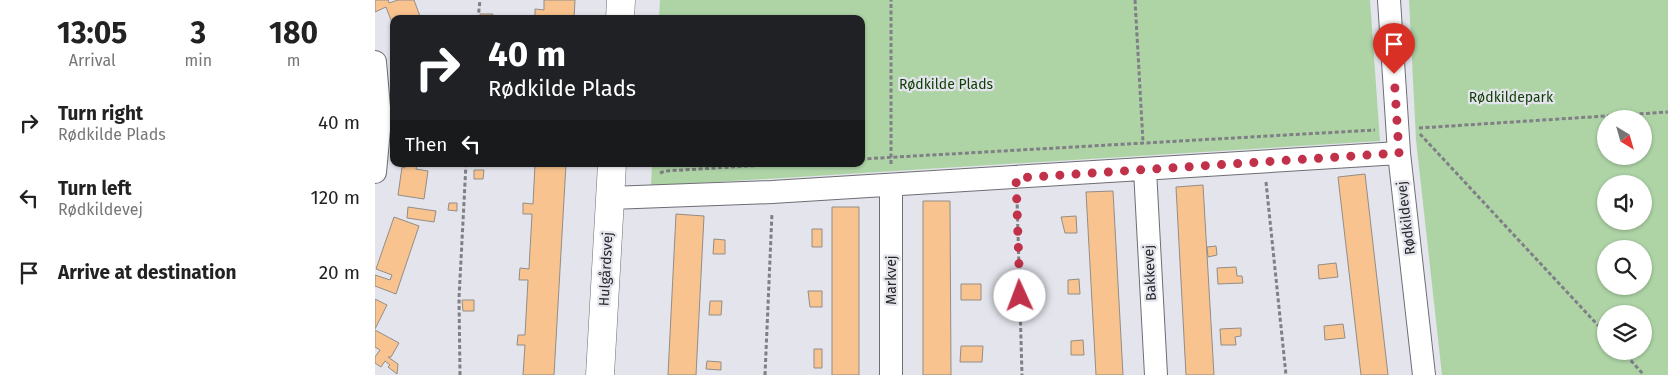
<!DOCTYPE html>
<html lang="en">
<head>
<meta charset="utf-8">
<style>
  :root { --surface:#fff; --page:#f2f2f2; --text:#222; --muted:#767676 }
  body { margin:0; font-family:"Fira Sans",sans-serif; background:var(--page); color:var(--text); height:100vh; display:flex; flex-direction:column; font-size:19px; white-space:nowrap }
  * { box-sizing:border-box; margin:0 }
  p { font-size:16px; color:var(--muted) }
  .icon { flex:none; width:28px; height:28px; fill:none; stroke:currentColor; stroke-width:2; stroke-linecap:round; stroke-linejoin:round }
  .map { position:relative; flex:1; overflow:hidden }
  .details { display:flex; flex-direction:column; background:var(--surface); width:375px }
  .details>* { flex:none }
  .hud { position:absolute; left:15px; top:15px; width:475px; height:152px; border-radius:10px; box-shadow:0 1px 4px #0004; background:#202124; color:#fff; overflow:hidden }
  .needle { width:32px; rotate:143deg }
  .controls { position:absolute; left:1222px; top:110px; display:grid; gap:10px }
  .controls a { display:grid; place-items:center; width:55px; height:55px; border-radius:50%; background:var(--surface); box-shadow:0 1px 4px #0004; font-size:25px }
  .pin { position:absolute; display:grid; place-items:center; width:42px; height:42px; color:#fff; margin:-51px -21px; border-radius:50% 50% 50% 0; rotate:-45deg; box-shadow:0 0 5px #0007 }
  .pin .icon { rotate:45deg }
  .me { position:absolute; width:55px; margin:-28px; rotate:358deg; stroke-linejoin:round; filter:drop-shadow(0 0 4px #0008) }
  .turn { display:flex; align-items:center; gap:18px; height:105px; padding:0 15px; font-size:22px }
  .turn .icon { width:65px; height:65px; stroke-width:2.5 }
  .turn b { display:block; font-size:35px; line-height:42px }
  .then { display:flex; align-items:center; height:48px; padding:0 15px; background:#0003; gap:10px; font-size:19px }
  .eta { display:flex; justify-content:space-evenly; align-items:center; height:85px; text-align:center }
  .eta b { font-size:30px; font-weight:700; line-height:35px }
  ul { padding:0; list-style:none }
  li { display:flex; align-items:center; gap:15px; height:75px; padding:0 15px }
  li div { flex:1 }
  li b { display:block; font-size:19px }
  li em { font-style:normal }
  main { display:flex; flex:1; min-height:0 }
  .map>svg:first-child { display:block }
  .green { fill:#aed4a6; fill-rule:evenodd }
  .building { fill:#f8c38e; stroke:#938d87 }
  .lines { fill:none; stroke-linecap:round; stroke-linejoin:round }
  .minor-casing { stroke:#6d6e75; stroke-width:24 }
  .major-casing { stroke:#6d6e75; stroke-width:29 }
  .path { stroke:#7f7f85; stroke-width:3; stroke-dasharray:4 2.5; stroke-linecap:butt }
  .minor { stroke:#fff; stroke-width:22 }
  .major { stroke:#fff; stroke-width:28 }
  .route { stroke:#c1314a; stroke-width:9; stroke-dasharray:0 16.2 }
  .labels { text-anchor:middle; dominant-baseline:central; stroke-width:4.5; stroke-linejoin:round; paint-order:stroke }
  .park-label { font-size:14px; fill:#0f3d04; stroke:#e3e4ec }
  .street-label { font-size:14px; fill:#262629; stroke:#e3e4ec }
</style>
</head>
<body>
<main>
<section class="details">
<div class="eta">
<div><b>13:05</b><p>Arrival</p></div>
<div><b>3</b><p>min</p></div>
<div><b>180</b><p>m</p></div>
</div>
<ul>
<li><svg class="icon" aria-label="right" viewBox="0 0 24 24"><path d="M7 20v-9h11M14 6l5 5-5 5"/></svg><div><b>Turn right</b><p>Rødkilde Plads</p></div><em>40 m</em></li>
<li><svg class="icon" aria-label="left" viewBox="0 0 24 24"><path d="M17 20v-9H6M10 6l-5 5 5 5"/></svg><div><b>Turn left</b><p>Rødkildevej</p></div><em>120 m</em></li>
<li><svg class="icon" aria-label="arrive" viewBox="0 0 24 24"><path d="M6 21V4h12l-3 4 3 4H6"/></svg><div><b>Arrive at destination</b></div><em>20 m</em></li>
</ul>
</section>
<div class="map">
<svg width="1293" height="375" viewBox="0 0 1293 375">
  <rect width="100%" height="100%" fill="#e3e4ec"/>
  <path class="green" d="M285,0H995L1005,141L276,186L277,164H486V19H284Z
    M1034,0H1293V375H1067L1041,140ZM1231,119H1269V156H1231ZM1231,184H1269V221H1231ZM1231,249H1269V286H1231ZM1231,314H1269V351H1231Z"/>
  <path class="building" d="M0,0H13L14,3L23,0H39L46,19H19V28L11,7L0,12Z
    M169,0H200L199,19L160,17V9L169,10Z
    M105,14H118V19H105Z
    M31,164H42L41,169L53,171L49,199L23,195L27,167L30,168Z
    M160,164H191L179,375H148L150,345H142L143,335H150L153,280H144L145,268L154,269L157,214H148V203L158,204Z
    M99,170H109L108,179H99Z
    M990,174L1013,375H986L963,177Z
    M828,185L839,375H811L801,187Z
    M738,191L748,375H721L711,192Z
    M548,201H575L576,375H548Z
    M74,203H82V211L73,210Z
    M33,207L61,211L59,222L32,218Z
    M457,207H484V375H457Z
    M301,214L329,216L321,375H293Z
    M701,216L702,233H690L686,217Z
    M19,217L44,226L21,294L0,286V275L15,280L17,275L1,269Z
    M437,229H447V247H437Z
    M339,239L350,240V254H338Z
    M841,246L842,255L833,257L832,247Z
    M961,263L963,277L944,279L943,265Z
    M861,267L862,276H867L868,283L843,284L842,268Z
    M704,279L705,294H693V280Z
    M586,284H606V300H586Z
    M433,291H447V307H435Z
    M0,299L12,305L0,329Z
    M87,300H99V311H88Z
    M335,301H347L346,315H334Z
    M968,324L970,338L950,340L949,326Z
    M866,328V336L860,337L861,345H846L845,329Z
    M0,330L24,343L16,357H13L23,364L22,374L13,367L15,365L10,361L6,367L0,363V357L5,350L0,347Z
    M708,340L709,355H696V341Z
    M586,346H608L607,362H585Z
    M439,349H447V368H439Z
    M332,361L346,362V370L331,369Z"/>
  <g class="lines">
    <defs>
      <path id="minor" d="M1014,0L1024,153L1049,375
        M0,62L5,119L0,172
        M770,170L781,375
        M516,185V375
        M235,198L397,192L1024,153"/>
      <path id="major" d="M245,19L246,0
        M225,375L237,164"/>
    </defs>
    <use href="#minor" class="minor-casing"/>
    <use href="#major" class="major-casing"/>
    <path class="path" d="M760,0L768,142
      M103,19L105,0
      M1044,128L1293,112
      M1045,134L1231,334
      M486,159L1000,130
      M516,164V0
      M285,173L290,171L408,164
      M891,182L911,375
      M642,198L647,375
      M1247,351L1269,375
      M85,375L84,298L91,164
      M390,375L397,213"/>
    <use href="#minor" class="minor"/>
    <use href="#major" class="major"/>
  </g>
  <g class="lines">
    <path class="route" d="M645,296L641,178L1024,153L1019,74"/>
  </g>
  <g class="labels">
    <g class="park-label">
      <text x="571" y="84">Rødkilde Plads</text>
      <text x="1136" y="97">Rødkildepark</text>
    </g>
    <g class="street-label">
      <text transform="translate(1031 218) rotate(-97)">Rødkildevej</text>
      <text transform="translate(231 269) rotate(-87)">Hulgårdsvej</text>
      <text transform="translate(775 273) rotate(-93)">Bakkevej</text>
      <text transform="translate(516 280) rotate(-90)">Markvej</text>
    </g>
  </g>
</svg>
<div class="controls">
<a><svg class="needle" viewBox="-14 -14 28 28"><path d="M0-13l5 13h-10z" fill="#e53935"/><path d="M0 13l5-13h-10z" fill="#767676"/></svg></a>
<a><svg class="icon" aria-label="sound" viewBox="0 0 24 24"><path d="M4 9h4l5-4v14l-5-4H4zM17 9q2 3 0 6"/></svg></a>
<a><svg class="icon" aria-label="search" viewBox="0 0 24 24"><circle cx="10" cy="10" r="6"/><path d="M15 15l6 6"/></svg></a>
<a><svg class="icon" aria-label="layers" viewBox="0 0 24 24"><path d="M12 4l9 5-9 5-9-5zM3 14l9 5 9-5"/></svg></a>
</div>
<div class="pin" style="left:1019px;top:74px;background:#d93025"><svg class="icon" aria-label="arrive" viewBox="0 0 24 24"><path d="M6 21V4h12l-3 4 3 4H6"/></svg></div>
<svg class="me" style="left:645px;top:296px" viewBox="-20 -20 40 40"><circle r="19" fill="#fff"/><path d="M0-13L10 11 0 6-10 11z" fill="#c1314a"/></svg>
<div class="hud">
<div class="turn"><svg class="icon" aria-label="right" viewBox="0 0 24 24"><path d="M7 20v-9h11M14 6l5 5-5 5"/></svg><div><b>40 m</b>Rødkilde Plads</div></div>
<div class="then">Then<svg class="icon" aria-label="left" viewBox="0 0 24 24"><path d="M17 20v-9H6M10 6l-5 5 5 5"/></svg></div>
</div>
</div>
</main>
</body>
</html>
